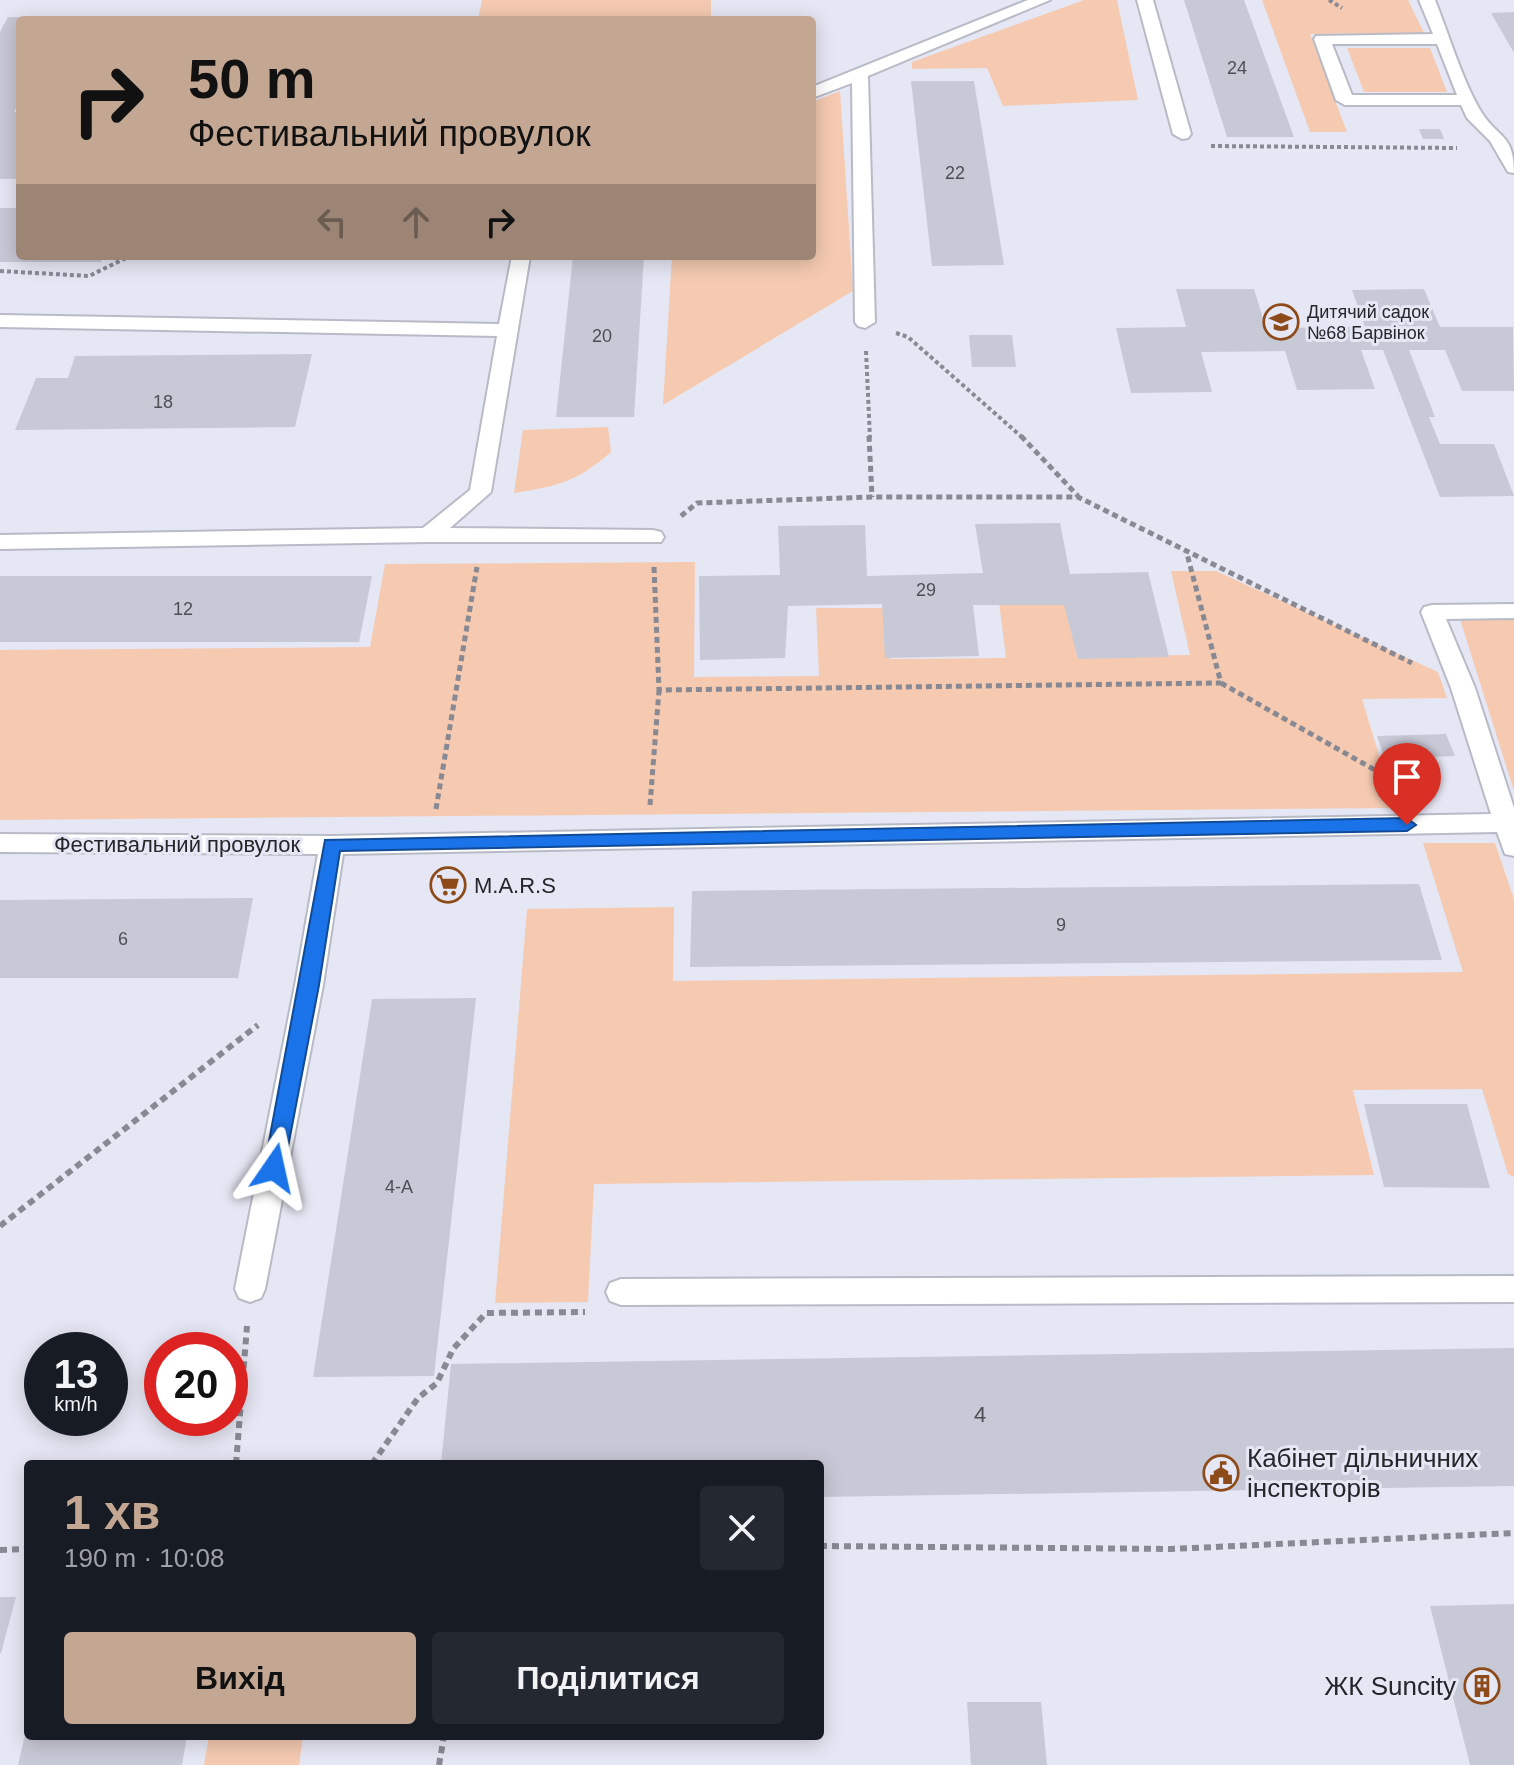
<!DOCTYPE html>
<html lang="uk">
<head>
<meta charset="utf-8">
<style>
  :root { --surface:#171b24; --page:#242831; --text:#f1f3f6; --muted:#9ea1a6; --accent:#c4a793 }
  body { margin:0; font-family:Helvetica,sans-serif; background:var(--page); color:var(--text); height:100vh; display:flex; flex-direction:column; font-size:30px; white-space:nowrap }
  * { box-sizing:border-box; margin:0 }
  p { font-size:26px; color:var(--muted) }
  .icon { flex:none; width:44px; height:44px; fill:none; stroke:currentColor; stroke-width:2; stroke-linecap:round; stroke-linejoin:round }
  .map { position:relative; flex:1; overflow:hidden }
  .sheet { position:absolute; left:24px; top:1460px; width:800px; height:280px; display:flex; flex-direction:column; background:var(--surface); border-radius:8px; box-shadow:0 4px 20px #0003 }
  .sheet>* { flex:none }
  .guide { position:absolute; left:16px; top:16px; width:800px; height:244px; border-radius:8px; box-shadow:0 4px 20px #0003; background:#c4a793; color:#111; overflow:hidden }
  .speed { position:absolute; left:24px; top:1332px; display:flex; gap:16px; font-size:40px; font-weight:700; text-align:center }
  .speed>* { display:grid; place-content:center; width:104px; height:104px; border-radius:50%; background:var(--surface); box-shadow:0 4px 20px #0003; line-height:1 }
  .speed small { font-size:20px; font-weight:400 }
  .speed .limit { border:12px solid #d22; background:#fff; color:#111 }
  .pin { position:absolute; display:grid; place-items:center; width:68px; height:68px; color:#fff; margin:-82px -34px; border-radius:50% 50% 50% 0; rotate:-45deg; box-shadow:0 0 8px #0007 }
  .pin .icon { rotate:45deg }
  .me { position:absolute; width:88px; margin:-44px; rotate:11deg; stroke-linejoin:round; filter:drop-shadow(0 0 6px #0008) }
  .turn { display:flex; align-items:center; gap:28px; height:168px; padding:0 40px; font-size:36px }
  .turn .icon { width:104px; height:104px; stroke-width:2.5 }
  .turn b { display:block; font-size:56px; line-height:68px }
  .lanes { display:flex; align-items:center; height:76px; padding:0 40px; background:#0003; justify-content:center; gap:40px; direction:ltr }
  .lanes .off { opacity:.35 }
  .round { display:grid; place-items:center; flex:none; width:84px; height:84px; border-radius:8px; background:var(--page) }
  .head { display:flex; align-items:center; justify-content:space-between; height:136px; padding:0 40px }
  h1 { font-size:48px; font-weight:800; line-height:60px; color:var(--accent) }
  .cta { display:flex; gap:16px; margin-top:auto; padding:16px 40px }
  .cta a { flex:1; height:92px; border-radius:8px; background:var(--accent); color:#111; font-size:32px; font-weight:800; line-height:92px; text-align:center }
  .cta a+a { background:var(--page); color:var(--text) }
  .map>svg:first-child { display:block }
  .green { fill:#f5cab1 }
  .building { fill:#c8c9d6 }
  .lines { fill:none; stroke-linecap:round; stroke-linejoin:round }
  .lane-casing { stroke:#b8bac6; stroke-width:4 }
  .path-far2 { stroke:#888992; stroke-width:4; stroke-dasharray:4 3; stroke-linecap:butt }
  .path-far1 { stroke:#888992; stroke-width:5; stroke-dasharray:6 4; stroke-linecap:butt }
  .path { stroke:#888992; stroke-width:6; stroke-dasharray:7 5; stroke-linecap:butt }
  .lane { fill:#fff; fill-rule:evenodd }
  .route { fill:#1a73e8; stroke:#114b97; stroke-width:2 }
  .labels { text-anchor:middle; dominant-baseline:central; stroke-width:6; stroke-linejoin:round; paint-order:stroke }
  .number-label { font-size:18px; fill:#4e4e55 }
  .far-poi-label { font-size:18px; fill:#25252a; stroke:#e6e7f4; text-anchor:start }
  .street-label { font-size:22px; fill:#25252a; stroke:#e6e7f4 }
  .poi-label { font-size:22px; fill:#25252a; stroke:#e6e7f4; text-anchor:start }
  .near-number-label { font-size:22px; fill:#4e4e55 }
  .near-poi-label { font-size:26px; fill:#25252a; stroke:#e6e7f4; text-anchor:start }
</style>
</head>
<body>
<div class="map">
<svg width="1514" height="1765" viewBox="0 0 1514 1765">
  <rect width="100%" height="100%" fill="#e6e7f4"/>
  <path class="green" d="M482,0H711V20H478Z
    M1084,0H1117L1138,100L1003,106L987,68L912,69V62Z
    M1262,0H1408L1424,33L1310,34L1347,132H1310Z
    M1347,48H1430L1447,92H1364Z
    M840,91L853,291L663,405L672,256H812V102Z
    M608,427L611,452C577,482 558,486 514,493L523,430Z
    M695,562L694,677L819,676L816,608H885L890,659L1006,658L999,602L1067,601L1077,656L1190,655L1171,571H1216L1438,672L1447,698L1362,699L1395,808L0,820V650L370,647L385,564Z
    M1459,616L1514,617V791Z
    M1423,843H1495L1514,899V1177L1508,1174L1482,1089L1353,1090L1374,1175L594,1184L588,1302L495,1303L527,909L674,907L673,981L1463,972Z
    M209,1736H303L299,1765H204Z"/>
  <path class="building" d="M1184,0H1244L1294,137H1227Z
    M1514,12V53L1491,13Z
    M8,17H20V98L14,112H20V179H0V32Z
    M911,81H974L1004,265L932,266Z
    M1419,129H1440L1444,139H1423Z
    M0,208H20V256H104L101,262H0Z
    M573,256H644L634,417H556Z
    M1176,289H1254L1266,328L1365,327L1352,290L1424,289L1440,327H1513L1514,391H1462L1445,350H1409L1435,417H1429L1440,444H1494L1514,496L1440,497L1383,350H1361L1375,389L1297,390L1285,351L1201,352L1212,392L1131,393L1116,328L1186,327Z
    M969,335H1012L1016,367H972Z
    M312,354L295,427L15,430L36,378H68L75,356Z
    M1060,523L1070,574L1148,572L1169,657L1078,659L1064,605H973L979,656L885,658L882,604L788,606L785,658L700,660L699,576L780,575L778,526L865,525L867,576L983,573L975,524Z
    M0,576H372L359,642H0Z
    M1446,734L1455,756L1385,759L1377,736Z
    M1419,884L1442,960L690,967L692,891Z
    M253,898L238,978H0V900Z
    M476,998L434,1376L313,1377L372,999Z
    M1364,1104H1467L1490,1188L1384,1187Z
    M1514,1348V1486L820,1497V1464H441L451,1364Z
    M0,1597H16L1,1653H0Z
    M1514,1604V1765H1470L1430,1606Z
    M967,1702H1041L1047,1765H971Z
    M27,1726L28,1736H187L182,1765H18Z"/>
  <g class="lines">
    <defs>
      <path id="lane" d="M1028,0H1050L868,76L875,322L865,328L858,326L855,322L852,83L812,98V87Z
        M1137,0H1153L1191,134L1188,138L1182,139L1173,134Z
        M1419,0H1435C1449,35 1462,79 1480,110C1497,139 1514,132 1514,173L1508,172L1490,141L1467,118L1461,105H1345L1336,100L1314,39L1316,36L1433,34ZM1332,44H1437L1457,95H1352Z
        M512,256H530L491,492L450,528L653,530L661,532L664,537L661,542H429L0,549V535L423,528L470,490L497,336L0,327V315L499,324Z
        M1514,604V618L1446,619L1475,688L1514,808V856L1505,854L1497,832L343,854L323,985L265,1289L261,1298L250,1302L239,1298L235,1289L295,985L318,854L0,852V834L332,836L1491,814L1451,688L1421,612L1424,607L1432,605Z
        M1514,1276V1302L621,1305L610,1301L606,1292L610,1283L621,1279Z"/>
    </defs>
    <use href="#lane" class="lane-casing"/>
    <path class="path-far2" d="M1329,0L1342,8
      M1211,146L1457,148
      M0,271L89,276L130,256
      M896,333L908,337L1023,438
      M866,351L870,438"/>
    <path class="path-far1" d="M869,436L872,497
      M1021,436L1078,496
      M681,516L697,503L872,497H1078L1412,663
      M654,567L659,690L1221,683L1186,550
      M1221,683L1405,787
      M650,805L659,690
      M436,809L477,567"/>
    <path class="path" d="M0,1226L258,1025
      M236,1464L247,1326
      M372,1464L418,1398L437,1383L453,1349L486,1313L585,1312
      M820,1546L1171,1549L1514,1533
      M0,1550L28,1549
      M439,1765L444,1736"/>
    <use href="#lane" class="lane"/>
  </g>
  <path class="route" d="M1407,818L1416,825L1407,831L340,851L319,985L284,1168L281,1174L274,1176L267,1174L264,1168L325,840Z"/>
  <defs>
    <symbol id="school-ring" viewBox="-11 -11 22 22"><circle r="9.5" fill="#e6e7f4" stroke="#8e4b1a" stroke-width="1.5"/><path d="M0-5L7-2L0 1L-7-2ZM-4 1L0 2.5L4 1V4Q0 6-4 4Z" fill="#8e4b1a"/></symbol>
    <symbol id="supermarket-ring" viewBox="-11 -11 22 22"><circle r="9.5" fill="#e6e7f4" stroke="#8e4b1a" stroke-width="1.5"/><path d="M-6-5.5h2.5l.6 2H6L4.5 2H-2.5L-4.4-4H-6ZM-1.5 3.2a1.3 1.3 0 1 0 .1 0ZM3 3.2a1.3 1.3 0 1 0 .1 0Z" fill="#8e4b1a"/></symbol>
    <symbol id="civic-ring" viewBox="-11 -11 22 22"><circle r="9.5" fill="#e6e7f4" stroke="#8e4b1a" stroke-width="1.5"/><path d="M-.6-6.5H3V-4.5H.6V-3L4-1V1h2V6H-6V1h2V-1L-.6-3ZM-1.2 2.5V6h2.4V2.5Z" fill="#8e4b1a"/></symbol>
    <symbol id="building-ring" viewBox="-11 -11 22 22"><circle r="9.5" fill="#e6e7f4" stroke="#8e4b1a" stroke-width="1.5"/><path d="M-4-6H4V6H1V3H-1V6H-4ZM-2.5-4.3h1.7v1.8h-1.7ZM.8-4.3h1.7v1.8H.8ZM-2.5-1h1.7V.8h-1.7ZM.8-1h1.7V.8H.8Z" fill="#8e4b1a"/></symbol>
  </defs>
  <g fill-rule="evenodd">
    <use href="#school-ring" x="1261" y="302" width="40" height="40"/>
    <use href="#supermarket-ring" x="428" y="865" width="40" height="40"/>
    <use href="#civic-ring" x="1201" y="1453" width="40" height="40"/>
    <use href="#building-ring" x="1462" y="1666" width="40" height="40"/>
  </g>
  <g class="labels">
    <g class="number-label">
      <text x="1237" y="68">24</text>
      <text x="955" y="173">22</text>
      <text x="602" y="336">20</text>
      <text x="163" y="402">18</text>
      <text x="926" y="590">29</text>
      <text x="183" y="609">12</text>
      <text x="1061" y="925">9</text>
      <text x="123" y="939">6</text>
      <text x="399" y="1187">4-А</text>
    </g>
    <g class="far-poi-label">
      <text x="1307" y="312">Дитячий садок<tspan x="1307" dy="21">№68 Барвінок</tspan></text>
    </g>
    <g class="street-label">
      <text x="177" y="844">Фестивальний провулок</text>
    </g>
    <g class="poi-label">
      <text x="474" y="885">M.A.R.S</text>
    </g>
    <g class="near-number-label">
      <text x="980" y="1414">4</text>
    </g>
    <g class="near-poi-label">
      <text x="1247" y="1458">Кабінет дільничних<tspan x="1247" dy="30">інспекторів</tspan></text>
      <text x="1456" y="1686" text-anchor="end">ЖК Suncity</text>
    </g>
  </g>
</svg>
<div class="speed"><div>13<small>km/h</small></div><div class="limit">20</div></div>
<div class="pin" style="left:1407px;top:825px;background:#d93025"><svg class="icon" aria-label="arrive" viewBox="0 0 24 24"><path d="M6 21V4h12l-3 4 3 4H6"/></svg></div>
<svg class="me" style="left:274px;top:1168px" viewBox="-20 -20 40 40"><path d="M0-17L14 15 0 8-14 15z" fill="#1a73e8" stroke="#fff" stroke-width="4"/></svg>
<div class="guide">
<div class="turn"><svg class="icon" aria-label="right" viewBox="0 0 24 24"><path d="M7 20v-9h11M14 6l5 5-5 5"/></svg><div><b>50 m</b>Фестивальний провулок</div></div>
<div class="lanes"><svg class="icon off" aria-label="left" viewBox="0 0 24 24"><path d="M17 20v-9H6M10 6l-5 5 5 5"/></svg><svg class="icon off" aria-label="ahead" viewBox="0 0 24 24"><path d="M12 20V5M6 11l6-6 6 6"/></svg><svg class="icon" aria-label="right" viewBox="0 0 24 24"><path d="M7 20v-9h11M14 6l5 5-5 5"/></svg></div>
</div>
<section class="sheet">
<div class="head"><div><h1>1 хв</h1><p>190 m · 10:08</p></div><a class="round"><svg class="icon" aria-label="close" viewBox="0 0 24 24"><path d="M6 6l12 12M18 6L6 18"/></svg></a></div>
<div class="cta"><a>Вихід</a><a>Поділитися</a></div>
</section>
</div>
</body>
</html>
